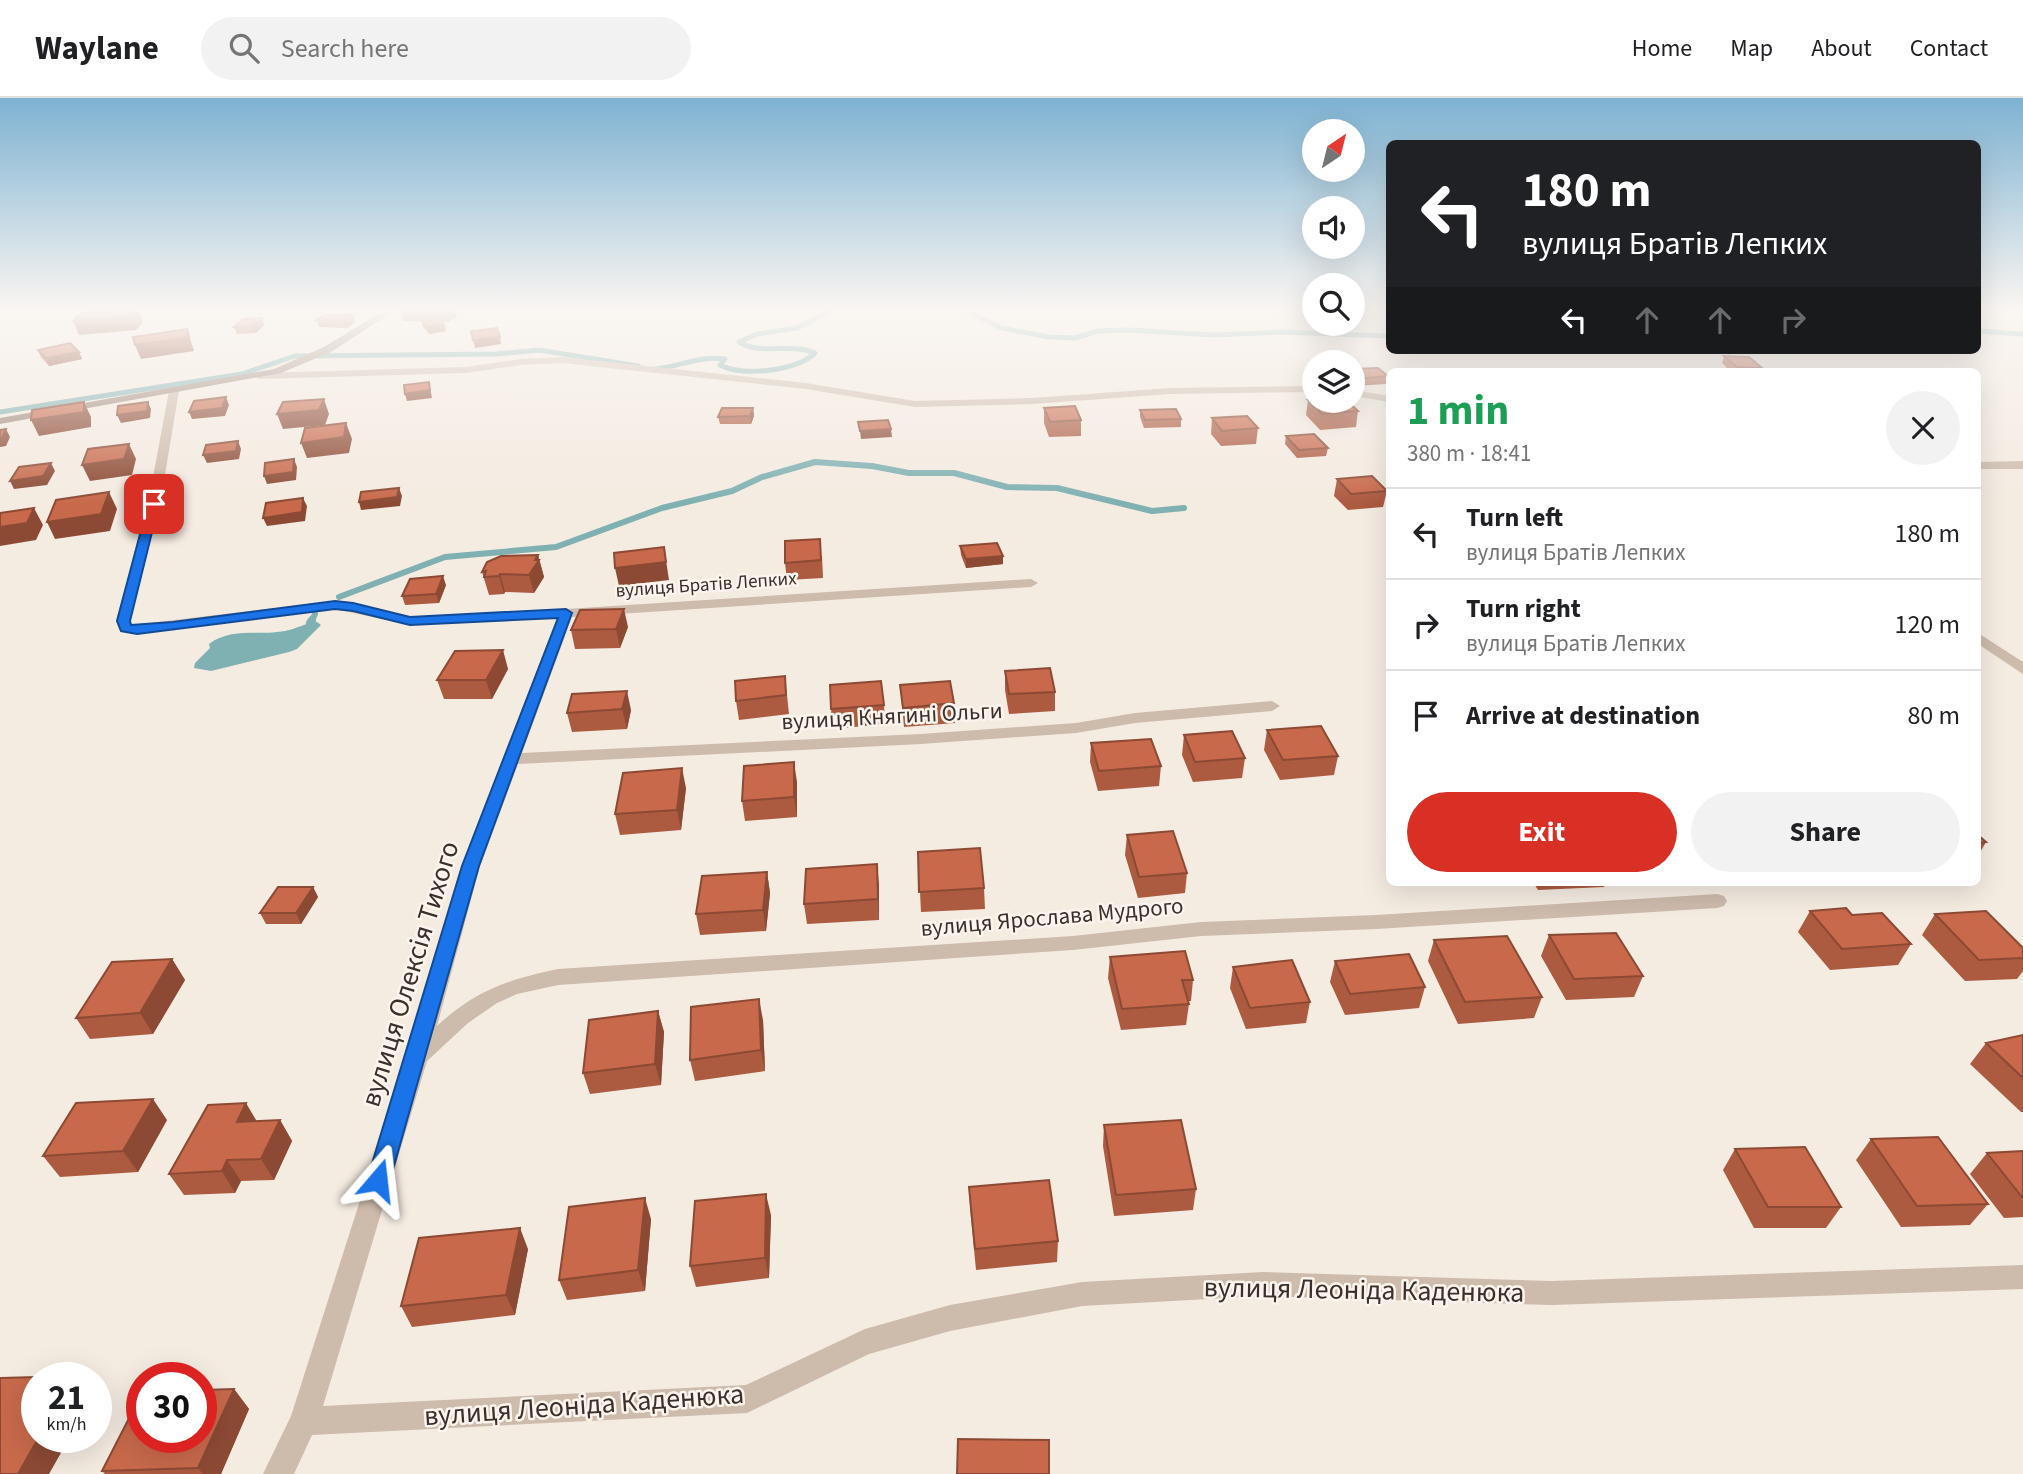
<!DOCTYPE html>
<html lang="en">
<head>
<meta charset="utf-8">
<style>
  :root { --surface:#fff; --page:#f2f2f2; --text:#202124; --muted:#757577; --line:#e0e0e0; --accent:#d93025 }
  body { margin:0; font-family:"Source Sans 3",sans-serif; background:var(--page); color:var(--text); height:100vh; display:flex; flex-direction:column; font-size:26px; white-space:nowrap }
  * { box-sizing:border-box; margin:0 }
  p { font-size:23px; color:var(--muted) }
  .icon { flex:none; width:38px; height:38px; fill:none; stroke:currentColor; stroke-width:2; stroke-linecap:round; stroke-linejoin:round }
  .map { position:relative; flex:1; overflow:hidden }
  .drawer { position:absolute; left:1386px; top:270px; width:595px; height:518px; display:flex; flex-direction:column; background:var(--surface); border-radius:10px; box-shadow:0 7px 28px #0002 }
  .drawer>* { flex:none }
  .banner { position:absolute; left:1386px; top:42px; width:595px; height:214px; border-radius:10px; box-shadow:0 7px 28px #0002; background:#202124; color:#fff; overflow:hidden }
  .needle { width:46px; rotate:35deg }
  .controls { position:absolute; left:1302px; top:21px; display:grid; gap:14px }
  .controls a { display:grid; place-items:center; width:63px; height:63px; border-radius:50%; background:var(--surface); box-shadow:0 7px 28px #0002; font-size:35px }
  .speed { position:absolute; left:21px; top:1264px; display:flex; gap:14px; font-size:35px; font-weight:700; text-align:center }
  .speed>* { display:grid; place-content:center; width:91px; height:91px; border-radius:50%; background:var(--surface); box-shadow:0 7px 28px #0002; line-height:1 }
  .speed small { font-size:18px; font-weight:400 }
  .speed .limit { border:10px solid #d22; background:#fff; color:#111 }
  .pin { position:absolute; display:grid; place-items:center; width:60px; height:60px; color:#fff; margin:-30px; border-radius:14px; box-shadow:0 4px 10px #0006 }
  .me { position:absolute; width:77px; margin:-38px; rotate:17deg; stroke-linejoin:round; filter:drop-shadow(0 0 5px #0008) }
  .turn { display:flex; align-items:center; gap:24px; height:147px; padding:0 21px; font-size:32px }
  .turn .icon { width:91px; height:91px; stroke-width:2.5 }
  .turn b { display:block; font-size:49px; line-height:60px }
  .lanes { display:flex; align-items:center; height:66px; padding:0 21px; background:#0003; justify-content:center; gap:35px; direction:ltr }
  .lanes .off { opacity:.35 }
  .round { display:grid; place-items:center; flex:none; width:74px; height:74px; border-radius:37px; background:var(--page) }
  .overview { display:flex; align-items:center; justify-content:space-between; height:119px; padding:0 21px }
  h1 { font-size:42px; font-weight:700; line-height:52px; color:#1e9e55 }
  .action { display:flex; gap:14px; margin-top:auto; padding:14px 21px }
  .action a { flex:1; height:80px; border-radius:42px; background:var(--accent); color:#fff; font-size:28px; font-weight:700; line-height:80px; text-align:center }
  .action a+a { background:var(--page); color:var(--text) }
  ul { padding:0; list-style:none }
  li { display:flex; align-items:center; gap:21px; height:91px; padding:0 21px; border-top:2px solid var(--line) }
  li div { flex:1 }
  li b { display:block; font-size:26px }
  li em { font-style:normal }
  header { display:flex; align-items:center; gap:42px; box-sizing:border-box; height:98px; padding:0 35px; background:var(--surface); border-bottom:2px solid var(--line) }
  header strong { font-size:33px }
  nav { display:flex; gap:38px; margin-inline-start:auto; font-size:24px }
  .search { width:490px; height:63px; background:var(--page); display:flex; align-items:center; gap:18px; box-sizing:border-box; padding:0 24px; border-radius:38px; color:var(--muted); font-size:26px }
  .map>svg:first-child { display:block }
  .water { fill:#7fb0b2 }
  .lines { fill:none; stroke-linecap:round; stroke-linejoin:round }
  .stream-far2 { stroke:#7fb0b2; stroke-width:5 }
  .stream-far1 { stroke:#7fb0b2; stroke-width:6 }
  .stream { stroke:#7fb0b2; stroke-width:8 }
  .street { fill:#cdbbac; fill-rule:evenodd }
  .secondary { fill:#a18a7d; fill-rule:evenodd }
  .wall { fill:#ac5a40 }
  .shaded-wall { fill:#8c4a34 }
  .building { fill:#c8694b; stroke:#8c4a34; stroke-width:2 }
  .route { fill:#1a73e8; stroke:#114b97; stroke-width:2 }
  .labels { text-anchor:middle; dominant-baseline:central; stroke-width:5; stroke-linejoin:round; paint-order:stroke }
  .far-street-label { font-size:19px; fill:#3b302b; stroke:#fbf5ee }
  .street-label { font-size:23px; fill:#3b302b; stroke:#fbf5ee }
  .near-street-label { font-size:28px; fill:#3b302b; stroke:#fbf5ee }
</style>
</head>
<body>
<header>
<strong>Waylane</strong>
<div class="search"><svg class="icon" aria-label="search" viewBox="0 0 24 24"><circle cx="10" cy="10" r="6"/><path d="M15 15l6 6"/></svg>Search here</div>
<nav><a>Home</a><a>Map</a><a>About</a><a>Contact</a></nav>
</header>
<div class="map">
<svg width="2023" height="1376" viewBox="0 0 2023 1376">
  <rect width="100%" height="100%" fill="#f4ebe1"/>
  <path class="water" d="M317,524L321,527L297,551L289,554L211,573L194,570L195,565L210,550L209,546C232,529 259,538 285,533C296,531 305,525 317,524Z"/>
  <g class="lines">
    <path class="stream-far2" d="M966,213L1002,230L1049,239L1075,240L1098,233L1127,232L1214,237L1281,234L1390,238
      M1978,233L2023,236
      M655,271C679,269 701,257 725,261L720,267C741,279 798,273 815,255C790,244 762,258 739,244L757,236L797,230L830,213
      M0,314L242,276L295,258L497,256L539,252L638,268"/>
    <path class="stream-far1" d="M339,499L445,459L556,449L662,410L732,393L762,379L815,364L872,368L909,375H954L1007,389L1057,390L1152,413L1184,410
      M311,524L315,516"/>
    <path class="stream" d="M310,525L312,522"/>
    <path class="street" d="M562,259L806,285L915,303L1033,300L1170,290L1314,288V294L1170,296L1033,306L915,309L806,291L562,265L521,267L466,275L259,281L254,278L259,275L466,269L521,261Z
      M174,290L179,293L160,406L130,523L132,527L335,503L410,519L458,518L1031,481L1038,485L1031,489L572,519L522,655L921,636L1076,625L1135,615L1272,603L1280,608L1272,613L1135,625L1076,635L921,646L518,666L480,768L437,928C476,892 507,882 558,871L1073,838L1201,824L1376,817L1717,796L1724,798L1727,803L1724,808L1717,810L1376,831L1201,838L1073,852L558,887L517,896L497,905L468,925L427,963L323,1308L746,1287L865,1231L950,1207L1082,1184L1263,1174L1552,1183L2023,1167V1191L1552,1207L1263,1198L1082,1208L950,1233L869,1256L747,1315L312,1337L294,1376H263L291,1318L406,959L462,768L557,520L410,527L335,511L137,536L121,533L116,523L148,406L169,293Z
      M1353,292L1390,298V304L1353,298Z
      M2023,363V371H1978V364Z
      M1978,535L2023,564V576L1978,546Z"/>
    <path class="secondary" d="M383,213H394L331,254L281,275L0,326V320L274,271L324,249Z"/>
  </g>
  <path class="wall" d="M401,213H455L457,218L448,224H442L444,226L446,233L429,236L423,229L421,223H403Z
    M353,217L355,224L347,230L319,229L316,222Z
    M264,227L256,235L237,236L234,229Z
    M38,252L79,254L82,261L49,268L41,259Z
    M1724,258L1762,270L1761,273H1730L1722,265Z
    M1353,271L1388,278L1387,286L1353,288Z
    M1308,302L1358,313L1356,329L1320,332L1306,317Z
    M753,310L754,318L751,326H720L718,319Z
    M1044,310L1081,322V338L1049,339L1044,325Z
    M1140,312L1181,321V329L1144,330L1140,319Z
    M1212,320L1258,330L1256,346L1221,348L1211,336Z
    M1286,338L1328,350L1326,358L1297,360L1285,346Z
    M1337,381L1387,393L1383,409L1348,412L1334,398Z
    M960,448L1003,466L966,470L961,457Z
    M538,457L544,479L534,495L505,494L504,496L489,497L482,474Z
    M822,458L823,480L787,482L785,465Z
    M446,487L439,505L405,507L402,498Z
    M628,529L620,550L575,551L571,532Z
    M508,571L492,601H444L437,582Z
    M1005,573L1055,594V613L1009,616L1005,592Z
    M785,578L789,616L739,622L736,603Z
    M900,587L954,605L955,625L904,629Z
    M572,596L631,612L627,631L572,634L567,615Z
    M884,607L885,626L833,631L831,611Z
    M1267,632L1338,658L1334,677L1280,682L1264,652Z
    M1184,637L1245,660L1242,680L1193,684L1182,657Z
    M1091,645L1161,668L1159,688L1098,693L1090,664Z
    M797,684V719L745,723L742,703Z
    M686,690L681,732L620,737L615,716Z
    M1127,737L1187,775L1185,795L1138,800L1125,757Z
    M1978,737L1986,744L1978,758Z
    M918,754L984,790L985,811L921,814Z
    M767,774L770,795L766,833L700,837L696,816Z
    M1533,784H1606L1604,789L1538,792Z
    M1636,784H1669L1638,786Z
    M879,787V822L807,826L804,806Z
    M313,789L318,799L301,826H266L260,815Z
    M1810,813L1852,817L1911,846L1898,867L1830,872L1798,834Z
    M1935,816L2023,850V873L2017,881L1965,883L1922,837Z
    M1549,837L1643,878L1634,899L1566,902L1541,858Z
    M1434,842L1542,899L1534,920L1458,926L1428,863Z
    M1110,859L1193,882L1191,903H1188L1189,906L1186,927L1121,932L1108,880Z
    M172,861L185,882L153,936L90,941L76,920Z
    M1335,863L1425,889L1419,910L1345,917L1330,884Z
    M1233,869L1310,904L1306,925L1246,931L1230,890Z
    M658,913L664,934L661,987L590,996L583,975Z
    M763,922L765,973L695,983L690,962Z
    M2023,937V1014H2021L1970,966L1986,945Z
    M167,1022L138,1074L60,1079L43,1058Z
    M280,1022L292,1043L274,1082L241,1083L235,1095L184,1097L169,1076L257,1023Z
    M1104,1027L1196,1091L1193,1112L1114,1118L1103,1048Z
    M1871,1041L1988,1106L1970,1127L1901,1129L1856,1062Z
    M1735,1051L1841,1109L1826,1130H1754L1723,1072Z
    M2023,1053V1119L2004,1120L1970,1076L1987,1055Z
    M969,1089L1058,1143L1057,1164L976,1172L970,1110Z
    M771,1117L769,1180L696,1189L690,1168Z
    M651,1121L645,1193L567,1202L559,1182Z
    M528,1151L515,1217L412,1229L401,1208Z
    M234,1291L249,1311L221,1376H105L102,1373Z"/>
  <path class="shaded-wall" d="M135,213H139L143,224L136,232L79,237L73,223Z
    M445,213H455L457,218L448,224Z
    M353,217L355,224L347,230L345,223Z
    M262,220L264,227L256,235L253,228Z
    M444,226L446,233L429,236L427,229Z
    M187,231L194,253L141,261L135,247Z
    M500,239L501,246L475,250L473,242Z
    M79,254L82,261L49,268L46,260Z
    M429,284L432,300L407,303L405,296Z
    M226,299L229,307L225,318L192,321L189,314Z
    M324,301L329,316L325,327L283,331L277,316Z
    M84,304L91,319V329L39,338L31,322Z
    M148,304L151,311L150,320L121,325L117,317Z
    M753,310L754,318L751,326L750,318Z
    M346,325L352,341L349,355L307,360L301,345Z
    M6,331L10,339L6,348L0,349V340Z
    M891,331L892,339L861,341L860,333Z
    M238,343L241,351L239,361L207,365L203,357Z
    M129,346L136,361L132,377L90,383L82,367Z
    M294,361L297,369L296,382L267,386L264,378Z
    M51,365L55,373L47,387L14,391L10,383Z
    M399,390L402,398L400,408L361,412L359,404Z
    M109,394L117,411L110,433L55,441L47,424Z
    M303,400L307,408L305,423L267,428L263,420Z
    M34,410L43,427L36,442L0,448V429Z
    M664,449L669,482L619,488L615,470Z
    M538,457L544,479L534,495L529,477Z
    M1003,458V466L966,470V461Z
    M500,476L505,494L504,496L499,478Z
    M443,478L446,487L439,505L436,496Z
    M624,511L628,529L620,550L616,531Z
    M503,552L508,571L492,601L486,582Z
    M627,593L631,612L627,631L622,611Z
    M794,664L797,684V719L794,699Z
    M682,670L686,690L681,732L677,712Z
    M877,766L879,787V822L878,801Z
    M767,774L770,795L766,833L763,812Z
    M313,789L318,799L301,826L296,815Z
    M172,861L185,882L153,936L140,915Z
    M759,901L763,922L765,973L761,952Z
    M658,913L664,934L661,987L655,966Z
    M153,1001L167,1022L138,1074L123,1053Z
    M246,1005L259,1027L237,1024Z
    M280,1022L292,1043L274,1082L261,1061Z
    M227,1062L241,1083L235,1095L222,1073Z
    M766,1096L771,1117L769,1180L765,1160Z
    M645,1100L651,1121L645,1193L638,1172Z
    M520,1130L528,1151L515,1217L506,1197Z
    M234,1291L249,1311L221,1376H203L198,1370Z
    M39,1339H70L49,1376H18Z"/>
  <path class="building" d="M101,213H135L131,219L73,223L81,215Z
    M325,217H353L345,223L316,222Z
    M438,219L444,226L427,229L421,222Z
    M262,220L253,228L234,229L243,221Z
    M497,230L500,239L473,242L471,233Z
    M187,231L189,239L135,247L133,239Z
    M70,245L79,254L46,260L38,252Z
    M1724,258L1749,259L1762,270L1737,269Z
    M1378,270L1388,278L1353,281V271Z
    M429,284L430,292L405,296L404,287Z
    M226,299L222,310L189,314L194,303Z
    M324,301L319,312L277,316L283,304Z
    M1308,302L1347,303L1358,313L1322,316Z
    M84,304V314L31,322L32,312Z
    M148,304L147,313L117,317L118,308Z
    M1075,308L1081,322L1050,324L1044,310Z
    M722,310H753L750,318L718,319Z
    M1176,311L1181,321L1145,322L1140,312Z
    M1247,318L1258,330L1222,333L1212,320Z
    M888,322L891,331L860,333L858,324Z
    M346,325L344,339L301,345L305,330Z
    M6,331L2,340H0V332Z
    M1314,336L1328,350L1299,352L1286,338Z
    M238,343L236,353L203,357L206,347Z
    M129,346L124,361L82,367L88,351Z
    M294,361L293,374L264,378L265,365Z
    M51,365L43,378L10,383L19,369Z
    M1372,378L1387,393L1351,396L1337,381Z
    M399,390L397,399L359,404L361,394Z
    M109,394L101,416L47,424L56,402Z
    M303,400L302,414L263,420L266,405Z
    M34,410L27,425L0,429V415Z
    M820,441L821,462L785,465V443Z
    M997,445L1003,458L966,461L960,448Z
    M664,449L666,464L615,470L614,455Z
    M538,457L535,462H539L529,477L500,476L499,478L484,479L486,473L482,474L487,464L501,458Z
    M443,478L436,496L402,498L410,481Z
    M624,511L616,531L571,532L580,512Z
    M503,552L486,582H437L455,553Z
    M1050,570L1055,594L1009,596L1005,573Z
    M785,578L786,597L736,603L735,583Z
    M881,583L884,607L831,611L830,587Z
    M950,583L954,605L903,610L900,587Z
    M627,593L622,611L567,615L572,596Z
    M1321,628L1338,658L1283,662L1267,632Z
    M1232,633L1245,660L1195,664L1184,637Z
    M1151,641L1161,668L1099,673L1091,645Z
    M794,664V699L742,703L744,668Z
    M682,670L677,712L615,716L623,675Z
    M1173,733L1187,775L1139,779L1127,737Z
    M1978,737L1986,744L1978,745Z
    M980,750L984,790L919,794L918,754Z
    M877,766L878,801L804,806L806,771Z
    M767,774L763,812L696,816L702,778Z
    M278,789H313L296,815H260Z
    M1846,810L1852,817L1882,815L1911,846L1842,851L1810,813Z
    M1986,813L2023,850V860L1979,862L1935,816Z
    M1616,835L1643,878L1574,881L1549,837Z
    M1507,838L1542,899L1465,904L1434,842Z
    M1185,853L1193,882H1182L1189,906L1122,911L1110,859Z
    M1409,856L1425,889L1350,896L1335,863Z
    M172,861L140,915L76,920L112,864Z
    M1292,862L1310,904L1250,910L1233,869Z
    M759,901L761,952L690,962L691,909Z
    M658,913L655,966L583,975L589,922Z
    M2023,937V980L1986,945Z
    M153,1001L123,1053L43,1058L76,1005Z
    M246,1005L237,1024L280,1022L261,1061L227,1062L222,1073L169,1076L208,1007Z
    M1181,1022L1196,1091L1116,1097L1104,1027Z
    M1938,1039L1988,1106L1917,1108L1871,1041Z
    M1805,1049L1841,1109H1768L1735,1051Z
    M2023,1053V1099H2022L1987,1055Z
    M1049,1082L1058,1143L975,1151L969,1089Z
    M766,1096L765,1160L690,1168L695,1103Z
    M645,1100L638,1172L559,1182L569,1109Z
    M520,1130L506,1197L401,1208L419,1140Z
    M37,1279V1339H39L18,1376H0V1280Z
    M234,1291L198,1370L102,1373L142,1295V1339H201V1292Z
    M958,1341L1049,1342V1376H957Z"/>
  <linearGradient id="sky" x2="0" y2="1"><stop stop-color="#7eb2d2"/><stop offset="0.52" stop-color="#faf6f2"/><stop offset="1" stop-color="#faf6f2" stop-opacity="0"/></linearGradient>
  <rect width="2023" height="406" fill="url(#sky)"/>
  <path class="route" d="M154,403L159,406L130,523L131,527L173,524L335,503L353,505L410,519L566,511L572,515L479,768L390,1082L386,1089L378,1092L370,1089L367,1082L462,768L558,520L410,527L353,513L335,511L137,536L121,533L117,523L148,406Z"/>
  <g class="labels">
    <g class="far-street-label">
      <text transform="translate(706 487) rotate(-4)">вулиця Братів Лепких</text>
    </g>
    <g class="street-label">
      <text transform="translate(892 618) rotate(-3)">вулиця Княгині Ольги</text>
      <text transform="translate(1052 819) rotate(-5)">вулиця Ярослава Мудрого</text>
    </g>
    <g class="near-street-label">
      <text transform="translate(410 876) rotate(-73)">вулиця Олексія Тихого</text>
      <text transform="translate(1364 1192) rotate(1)">вулиця Леоніда Каденюка</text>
      <text transform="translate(584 1307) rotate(-4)">вулиця Леоніда Каденюка</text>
    </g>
  </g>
</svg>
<div class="controls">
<a><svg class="needle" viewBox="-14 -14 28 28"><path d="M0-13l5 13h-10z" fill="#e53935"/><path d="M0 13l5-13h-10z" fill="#757577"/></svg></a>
<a><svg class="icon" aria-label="sound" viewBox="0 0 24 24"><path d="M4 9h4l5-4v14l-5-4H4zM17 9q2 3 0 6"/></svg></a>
<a><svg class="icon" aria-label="search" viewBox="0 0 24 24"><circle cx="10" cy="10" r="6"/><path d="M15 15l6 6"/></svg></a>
<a><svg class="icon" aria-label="layers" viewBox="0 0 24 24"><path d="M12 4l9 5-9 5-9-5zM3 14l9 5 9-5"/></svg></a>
</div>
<div class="speed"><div>21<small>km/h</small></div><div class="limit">30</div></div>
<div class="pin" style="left:154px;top:406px;background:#d93025"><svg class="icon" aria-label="arrive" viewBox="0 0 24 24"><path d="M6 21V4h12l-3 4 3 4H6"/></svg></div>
<svg class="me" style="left:378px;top:1082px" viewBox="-20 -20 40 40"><path d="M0-17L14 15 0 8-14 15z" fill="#1a73e8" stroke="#fff" stroke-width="4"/></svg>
<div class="banner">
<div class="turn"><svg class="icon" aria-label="left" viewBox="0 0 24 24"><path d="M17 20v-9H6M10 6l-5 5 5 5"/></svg><div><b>180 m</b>вулиця Братів Лепких</div></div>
<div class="lanes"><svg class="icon" aria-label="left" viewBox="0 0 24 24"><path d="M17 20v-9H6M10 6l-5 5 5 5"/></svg><svg class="icon off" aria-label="ahead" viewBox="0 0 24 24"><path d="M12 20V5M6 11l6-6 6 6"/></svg><svg class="icon off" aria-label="ahead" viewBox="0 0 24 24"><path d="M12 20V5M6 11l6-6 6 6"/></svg><svg class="icon off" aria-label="right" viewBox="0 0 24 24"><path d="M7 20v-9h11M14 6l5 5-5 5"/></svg></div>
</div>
<section class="drawer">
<div class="overview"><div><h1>1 min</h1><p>380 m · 18:41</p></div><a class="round"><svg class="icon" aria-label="close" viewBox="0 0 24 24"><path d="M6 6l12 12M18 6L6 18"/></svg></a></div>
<ul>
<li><svg class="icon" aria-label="left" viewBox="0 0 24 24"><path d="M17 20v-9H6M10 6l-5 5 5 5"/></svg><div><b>Turn left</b><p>вулиця Братів Лепких</p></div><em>180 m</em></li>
<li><svg class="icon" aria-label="right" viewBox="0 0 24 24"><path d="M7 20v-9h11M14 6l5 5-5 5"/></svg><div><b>Turn right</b><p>вулиця Братів Лепких</p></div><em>120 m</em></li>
<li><svg class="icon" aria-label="arrive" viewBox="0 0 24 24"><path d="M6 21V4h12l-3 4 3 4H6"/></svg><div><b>Arrive at destination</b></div><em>80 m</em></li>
</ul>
<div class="action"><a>Exit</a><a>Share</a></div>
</section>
</div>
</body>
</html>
